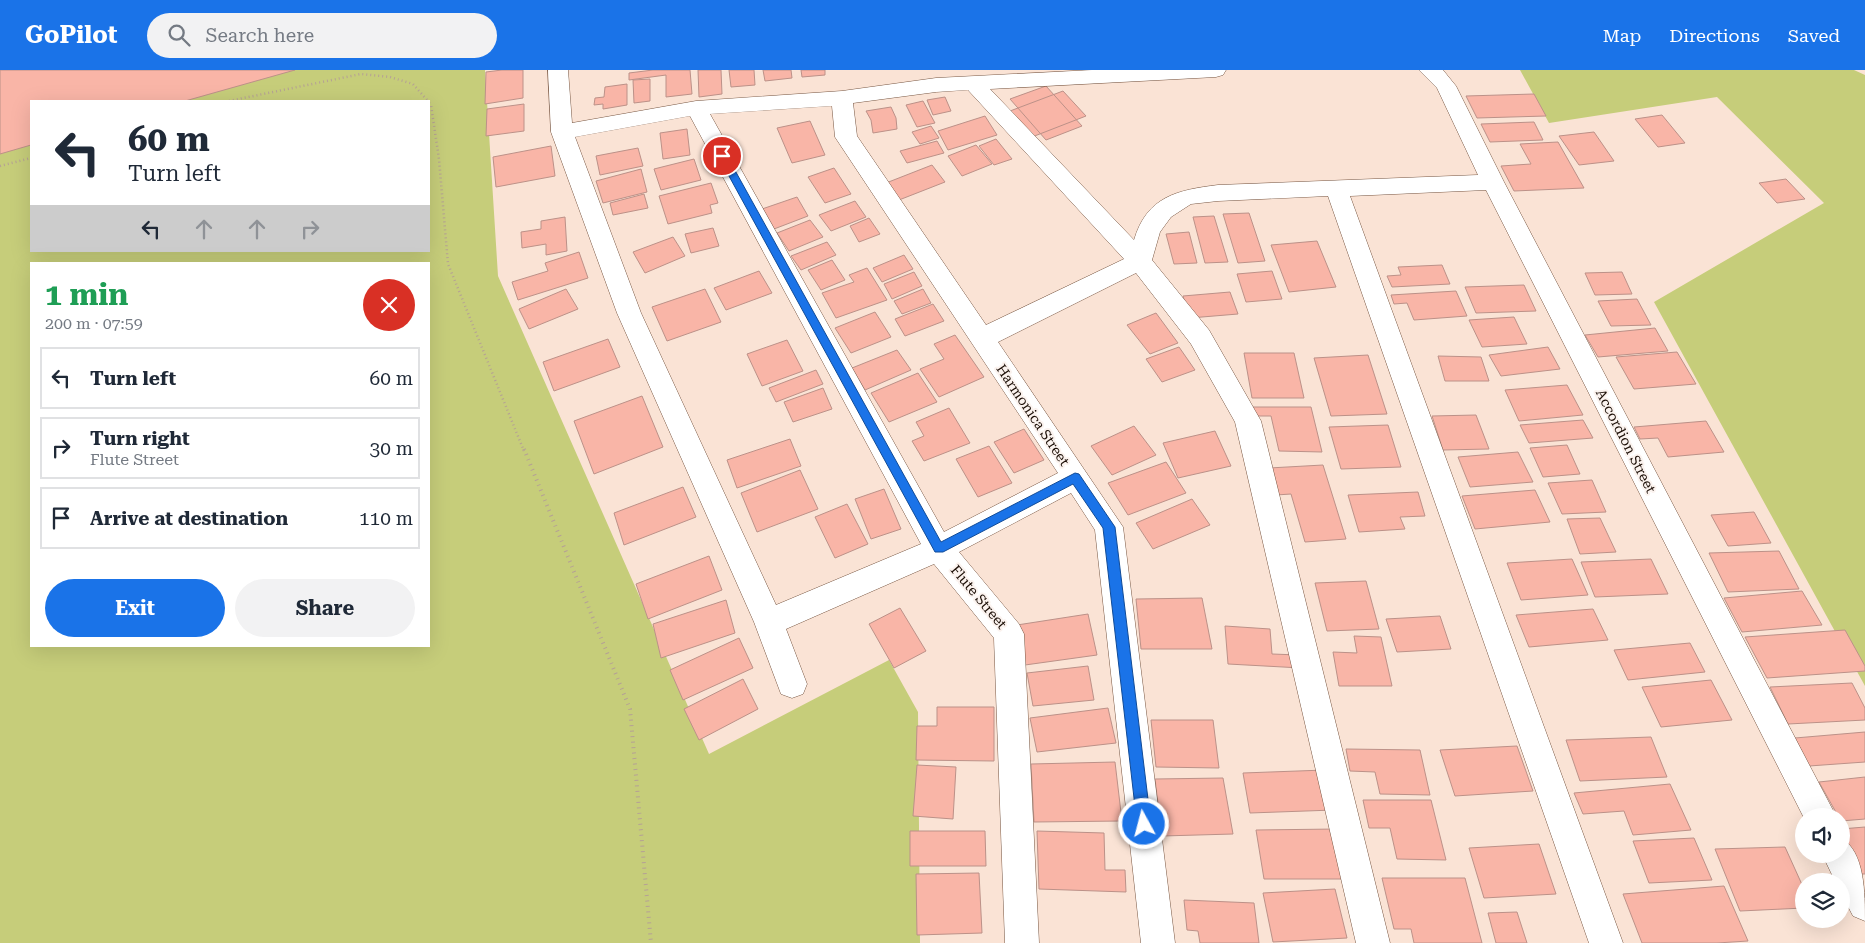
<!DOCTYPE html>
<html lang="en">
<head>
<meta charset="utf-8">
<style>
  :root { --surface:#fff; --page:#f2f2f3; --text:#1f2937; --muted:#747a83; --line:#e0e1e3; --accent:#1a73e8 }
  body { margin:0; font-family:"Roboto Serif",serif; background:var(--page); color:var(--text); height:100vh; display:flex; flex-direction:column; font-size:19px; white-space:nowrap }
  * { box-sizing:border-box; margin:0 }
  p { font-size:16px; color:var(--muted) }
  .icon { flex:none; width:28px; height:28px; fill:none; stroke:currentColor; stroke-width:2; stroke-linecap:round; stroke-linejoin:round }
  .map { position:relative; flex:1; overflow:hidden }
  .panel { position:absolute; left:30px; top:192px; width:400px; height:385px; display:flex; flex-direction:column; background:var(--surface); border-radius:0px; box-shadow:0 5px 20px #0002 }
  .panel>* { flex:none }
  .hud { position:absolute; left:30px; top:30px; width:400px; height:152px; border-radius:0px; box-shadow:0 5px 20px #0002; background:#fff; color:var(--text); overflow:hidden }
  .controls { position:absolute; left:1795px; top:738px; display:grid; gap:10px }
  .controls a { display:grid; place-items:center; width:55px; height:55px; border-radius:50%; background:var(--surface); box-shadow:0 5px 20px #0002; font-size:25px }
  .pin { position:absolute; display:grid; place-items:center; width:42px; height:42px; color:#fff; margin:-21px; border:2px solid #fff; border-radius:50%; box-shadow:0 1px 5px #0007 }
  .me { position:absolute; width:55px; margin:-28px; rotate:353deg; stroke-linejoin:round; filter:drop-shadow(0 0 4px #0008) }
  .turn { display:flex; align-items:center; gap:18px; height:105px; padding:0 15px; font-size:22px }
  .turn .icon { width:65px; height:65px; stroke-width:2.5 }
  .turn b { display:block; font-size:35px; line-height:42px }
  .lanes { display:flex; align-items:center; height:48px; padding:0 15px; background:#0003; justify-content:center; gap:25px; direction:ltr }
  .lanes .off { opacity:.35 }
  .round { display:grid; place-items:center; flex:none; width:52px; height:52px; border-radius:26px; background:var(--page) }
  .headline { display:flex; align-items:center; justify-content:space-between; height:85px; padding:0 15px }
  h1 { font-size:30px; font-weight:700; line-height:38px; color:#1e9e55 }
  .cta { display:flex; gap:10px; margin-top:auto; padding:10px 15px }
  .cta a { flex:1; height:58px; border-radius:30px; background:var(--accent); color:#fff; font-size:20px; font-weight:700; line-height:58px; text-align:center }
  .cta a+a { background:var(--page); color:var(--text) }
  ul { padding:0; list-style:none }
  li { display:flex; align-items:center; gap:15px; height:62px; margin:0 10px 8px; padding:0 5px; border:2px solid var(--line); border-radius:0px }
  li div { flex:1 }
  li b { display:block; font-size:19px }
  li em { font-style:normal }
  header { display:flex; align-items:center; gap:30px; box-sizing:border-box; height:70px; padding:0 25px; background:var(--accent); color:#fff }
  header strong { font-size:24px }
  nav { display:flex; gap:28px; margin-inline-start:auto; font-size:18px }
  .search { width:350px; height:45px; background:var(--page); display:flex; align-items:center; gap:12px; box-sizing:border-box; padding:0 18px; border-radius:28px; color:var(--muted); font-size:19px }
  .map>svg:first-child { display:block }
  .green { fill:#c6cd7a; fill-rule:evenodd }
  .building { fill:#f9b5a7; stroke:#bc9188 }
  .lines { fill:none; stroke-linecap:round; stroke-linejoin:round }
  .minor-casing { stroke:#785743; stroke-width:1 }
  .path-far1 { stroke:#b5a195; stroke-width:2.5; stroke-dasharray:1 3; stroke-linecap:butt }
  .path { stroke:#b5a195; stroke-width:4; stroke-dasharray:1 4.5; stroke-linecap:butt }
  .minor { fill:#fff; fill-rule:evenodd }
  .route { fill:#1a73e8; stroke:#114b97 }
  .labels { text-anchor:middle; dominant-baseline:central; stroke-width:4; stroke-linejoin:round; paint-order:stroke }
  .street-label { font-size:14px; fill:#1b0e06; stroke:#fbf3ef }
</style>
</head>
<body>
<header>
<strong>GoPilot</strong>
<div class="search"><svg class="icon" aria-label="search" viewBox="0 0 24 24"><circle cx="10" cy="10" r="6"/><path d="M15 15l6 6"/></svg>Search here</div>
<nav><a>Map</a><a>Directions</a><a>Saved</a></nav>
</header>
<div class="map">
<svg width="1865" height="873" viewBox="0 0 1865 873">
  <rect width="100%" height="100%" fill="#fae3d5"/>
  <path class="green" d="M262,0H485L498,206L709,684L889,590L918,642L920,873H0V72L31,64V181H429V31H149ZM31,194H429V576H31Z
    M1520,0H1854L1865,5V616L1654,232L1824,133L1717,27L1549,53Z"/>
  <path class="building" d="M0,0H295L185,31H31V75L0,84Z
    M502,0H523V28L485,34L486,2Z
    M653,0H690L692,24L666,27V5L629,10V3Z
    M698,0H721L722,24L699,27Z
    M729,0H754L755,15L731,17Z
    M763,0H791L792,8L765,11Z
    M801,0H825V5L802,7Z
    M650,9V31L634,33L633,10Z
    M627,14V35L603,39V34L594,35L595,28L604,27L605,17Z
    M1046,16L1082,56L1046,70L1010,29Z
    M1063,21L1086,46L1032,67L1010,41Z
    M1534,24L1546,46L1477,48L1466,26Z
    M945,27L951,41L933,45L927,30Z
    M923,31L935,53L917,57L906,35Z
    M524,34V61L486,66L487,39Z
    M891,37L896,48L897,59L873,63L871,50L866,41Z
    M1662,45L1685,73L1658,77L1635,49Z
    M985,46L997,65L948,80L938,61Z
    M810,51L825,85L792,93L777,58Z
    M1534,52L1543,70L1490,72L1481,54Z
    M931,56L939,68L920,74L912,62Z
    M687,59L690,85L663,89L660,63Z
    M1594,62L1614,91L1579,95L1559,66Z
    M996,69L1012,89L994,95L979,76Z
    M937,71L944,83L907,93L900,81Z
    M1558,72L1584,118L1514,121L1501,96L1531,94L1520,74Z
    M976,75L992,94L962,106L948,86Z
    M551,76L555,106L496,117L493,87Z
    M638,78L643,96L600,105L596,86Z
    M694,89L701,110L661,120L654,99Z
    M932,95L945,112L899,130L886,113Z
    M834,98L851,124L825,133L808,107Z
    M641,99L647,122L603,133L596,111Z
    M1786,109L1805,129L1777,133L1759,113Z
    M711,113L718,133L710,135L712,143L668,154L659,126Z
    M644,124L648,138L613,145L610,133Z
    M797,127L808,146L774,159L762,139Z
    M855,131L866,147L831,161L819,145Z
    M1249,143L1265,191L1238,193L1223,144Z
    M1214,146L1228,192L1205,193L1193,147Z
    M565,147L567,181L546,185V174L522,178L521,162L541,159V151Z
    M869,148L880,164L859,172L850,156Z
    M810,150L823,167L789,181L777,163Z
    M713,158L719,176L691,183L685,164Z
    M1189,162L1197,193L1174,194L1166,164Z
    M673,167L685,186L645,203L633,182Z
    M1317,171L1336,217L1289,222L1271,175Z
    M827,172L836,185L801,200L791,186Z
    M579,182L588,208L518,230L512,212L548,201L545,193Z
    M904,185L913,199L882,212L873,198Z
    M832,190L845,210L821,220L808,200Z
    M1442,195L1450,214L1392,217L1387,206L1401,205L1398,197Z
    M867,198L887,230L836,248L822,223L854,212L849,205Z
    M759,201L772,223L726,240L714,218Z
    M1272,201L1282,229L1246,232L1237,204Z
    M914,202L922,216L892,229L884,214Z
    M1622,202L1632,224L1595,225L1585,203Z
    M1524,215L1536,241L1476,243L1465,217Z
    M566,219L578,239L529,259L519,239Z
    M705,219L721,252L667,271L652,237Z
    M923,219L931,233L902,244L894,231Z
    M1456,221L1467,246L1414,250L1407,233L1394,234L1391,225Z
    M1230,222L1238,244L1190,248L1183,226Z
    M1637,229L1651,255L1611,256L1598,231Z
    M933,234L944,251L905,266L895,249Z
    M875,242L891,267L851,283L835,258Z
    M1156,243L1178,273L1150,284L1127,255Z
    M1514,247L1527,274L1482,277L1469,250Z
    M1655,258L1668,281L1598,287L1585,265Z
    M955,265L984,307L939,327L920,299L944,289L934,274Z
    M608,269L620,297L554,321L543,292Z
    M787,270L803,301L762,316L747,284Z
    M1179,277L1195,300L1162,312L1146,289Z
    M1548,277L1560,299L1501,306L1489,285Z
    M897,280L911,300L865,320L852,298Z
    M1677,282L1696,314L1634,319L1616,287Z
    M1244,283H1294L1304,328H1252Z
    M1368,285L1387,344L1331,346L1314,288Z
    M1438,286L1481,287L1489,311H1445Z
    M816,300L823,314L776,332L769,318Z
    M918,303L937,332L889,352L871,323Z
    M1567,315L1583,345L1519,351L1505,320Z
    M823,318L832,339L793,352L784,332Z
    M642,326L663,377L594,404L574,351Z
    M1253,337H1311L1322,382L1279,381L1271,346H1255Z
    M949,338L970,373L924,391L912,371L924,366L916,352Z
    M1476,345L1489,379L1443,380L1432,346Z
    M1583,350L1593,368L1529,373L1520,355Z
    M1706,351L1724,382L1668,387L1658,368L1640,369L1634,357Z
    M1388,355L1401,397L1341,399L1329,357Z
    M1134,356L1156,385L1112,405L1091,376Z
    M1024,359L1044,390L1014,403L994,372Z
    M1215,361L1231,396L1178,408L1163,373Z
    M790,369L801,396L737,418L727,390Z
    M1567,375L1580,404L1543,407L1530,378Z
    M989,376L1012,413L978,427L956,389Z
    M1518,382L1533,412L1470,417L1458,387Z
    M1166,392L1186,423L1128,445L1108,413Z
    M1323,395L1346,469L1305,472L1291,424L1276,425L1269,398Z
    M800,400L818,439L757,462L741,423Z
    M1592,410L1606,442L1562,444L1548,413Z
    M683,417L696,447L624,475L614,443Z
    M884,419L901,459L871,469L855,429Z
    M1535,420L1550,452L1475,459L1462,426Z
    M1418,422L1425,446L1400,447L1405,459L1359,462L1348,425Z
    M1192,429L1210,455L1153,479L1136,453Z
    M847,434L868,474L835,488L815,447Z
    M1754,442L1771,473L1728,476L1711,445Z
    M1600,448L1616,482L1580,484L1567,449Z
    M1779,481L1799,519L1728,522L1709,483Z
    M709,486L722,520L648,549L636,514Z
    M1572,489L1588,525L1521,530L1507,493Z
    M1651,489L1668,524L1595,527L1581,492Z
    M1366,511L1379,559L1327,561L1315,513Z
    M1802,521L1822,555L1742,562L1724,528Z
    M1202,528L1212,579H1141L1136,529Z
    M726,530L735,563L661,588L653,554Z
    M900,538L926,581L894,598L869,554Z
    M1593,539L1608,570L1529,577L1516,545Z
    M1088,544L1097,585L1025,595L1017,555Z
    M1440,546L1451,579L1397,582L1386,549Z
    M1225,556L1270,559L1272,584L1299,585L1301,598L1228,594Z
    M1845,560L1865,596V601L1767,608L1745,567Z
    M1354,566L1381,567L1392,616H1339L1333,582L1357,583Z
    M739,568L753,598L683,630L670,600Z
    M1690,573L1705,602L1628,610L1614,580Z
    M1088,596L1094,630L1033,636L1027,603Z
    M743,609L758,639L699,670L684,639Z
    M1711,610L1732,650L1661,657L1642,617Z
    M1852,613L1865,638V650L1788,654L1770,617Z
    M937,637H994V691L916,690L917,656H937Z
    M1108,638L1116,673L1037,682L1030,648Z
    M1151,650H1213L1219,698L1156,697Z
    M1865,662V692L1809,696L1795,668Z
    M1651,667L1667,707L1580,711L1566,670Z
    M1517,676L1533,721L1455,726L1440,680Z
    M1346,679L1420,680L1430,725L1380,724L1375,702L1350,701Z
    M1115,692L1122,751L1034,752L1031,694Z
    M917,695L956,697L953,749L913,746Z
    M1325,700L1334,740L1250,743L1243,703Z
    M1865,707V749L1841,751V746H1838L1819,712Z
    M1223,708L1233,764L1162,766L1155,709Z
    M1670,714L1691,760L1633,765L1624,741L1583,744L1574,723Z
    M1363,730H1431L1446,790L1397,789L1390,758H1369Z
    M1865,757V804H1861L1841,764V759Z
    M1337,759L1347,809H1264L1256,760Z
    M910,761H985L986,796H910Z
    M1037,761L1104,763L1105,800H1125L1126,822L1039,819Z
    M1694,768L1712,810L1649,813L1633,771Z
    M1539,774L1556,824L1484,828L1469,778Z
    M1785,777L1804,819V838L1740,841L1715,779Z
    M979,803L982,863L917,865L916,804Z
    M1382,808H1465L1482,873H1414L1411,859H1394Z
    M1724,816L1748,871L1717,873H1642L1623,824Z
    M1335,819L1347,868L1273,872L1263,823Z
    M1184,830L1254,833L1259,873H1200L1198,861L1187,860Z
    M1517,842L1527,873H1496L1488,843Z"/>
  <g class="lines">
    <defs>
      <path id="minor" d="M548,0H568L572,53L696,31L842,21L936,8L1092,0H1226L1223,5L1216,7L990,19L1134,170C1147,126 1178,120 1218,115L1478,105L1437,18L1419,0H1443L1456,16L1504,112L1836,746H1804V748L1486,120L1350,126L1623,873H1589L1328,126L1218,131L1191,134L1171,147L1160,162L1152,190L1209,260L1261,351L1390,873H1356L1235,352L1191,274L1136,203L998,272L1123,457L1175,873H1141L1095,460L1071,423L959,482L1019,554L1024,564L1039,873H1005L994,568L934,494L786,559L807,614L803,624L792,628L781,624L754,552L617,243L551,62ZM968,20L1124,189L986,255L857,66L853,33L936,22ZM832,36L835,67L1058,403L944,462L710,44ZM690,46L921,474L776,535L641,243L575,67Z
        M1841,768C1865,781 1865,824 1865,851L1853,846L1841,823V811H1835L1822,784H1841Z"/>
    </defs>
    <use href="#minor" class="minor-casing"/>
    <path class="path-far1" d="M229,31L361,4L390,7L413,14L428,31
      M429,33L431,35L439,89L448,194L524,381
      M0,96L31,88"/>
    <path class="path" d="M524,379L630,639L651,873"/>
    <use href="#minor" class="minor"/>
  </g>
  <path class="route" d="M722,83L727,86L941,472L1075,403L1079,404L1115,457L1151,754L1149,759L1144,761L1139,759L1137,754L1103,458L1073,414L943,482H935L718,86Z"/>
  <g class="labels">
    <g class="street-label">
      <text transform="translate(1033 345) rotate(56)">Harmonica Street</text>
      <text transform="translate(1626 371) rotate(63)">Accordion Street</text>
      <text transform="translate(979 527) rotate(50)">Flute Street</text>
    </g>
  </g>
</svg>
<div class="controls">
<a><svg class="icon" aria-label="sound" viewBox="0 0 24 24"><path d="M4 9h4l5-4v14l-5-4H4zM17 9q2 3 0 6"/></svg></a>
<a><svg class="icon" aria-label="layers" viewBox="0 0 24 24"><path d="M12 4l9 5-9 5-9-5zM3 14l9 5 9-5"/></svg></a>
</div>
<div class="pin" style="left:722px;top:86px;background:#d93025"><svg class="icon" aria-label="arrive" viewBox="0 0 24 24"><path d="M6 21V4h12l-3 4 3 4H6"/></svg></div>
<svg class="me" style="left:1144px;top:754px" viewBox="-20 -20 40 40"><circle r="17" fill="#1a73e8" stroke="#fff" stroke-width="3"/><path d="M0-11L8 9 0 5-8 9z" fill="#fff"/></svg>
<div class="hud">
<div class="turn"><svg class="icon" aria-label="left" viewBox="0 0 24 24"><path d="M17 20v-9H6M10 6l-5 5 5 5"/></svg><div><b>60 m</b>Turn left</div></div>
<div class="lanes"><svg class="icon" aria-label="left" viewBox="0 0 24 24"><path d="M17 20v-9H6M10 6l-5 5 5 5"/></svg><svg class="icon off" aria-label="ahead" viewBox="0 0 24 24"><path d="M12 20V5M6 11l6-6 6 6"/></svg><svg class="icon off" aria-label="ahead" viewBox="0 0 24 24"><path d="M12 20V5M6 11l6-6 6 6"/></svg><svg class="icon off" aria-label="right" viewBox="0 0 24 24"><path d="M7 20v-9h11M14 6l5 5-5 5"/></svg></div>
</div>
<section class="panel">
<div class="headline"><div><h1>1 min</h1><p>200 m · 07:59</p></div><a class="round" style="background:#d93025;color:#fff"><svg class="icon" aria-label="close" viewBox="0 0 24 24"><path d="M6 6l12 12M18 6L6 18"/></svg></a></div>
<ul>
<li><svg class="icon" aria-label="left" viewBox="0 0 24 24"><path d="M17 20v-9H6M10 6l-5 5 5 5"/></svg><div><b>Turn left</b></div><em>60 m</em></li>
<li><svg class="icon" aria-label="right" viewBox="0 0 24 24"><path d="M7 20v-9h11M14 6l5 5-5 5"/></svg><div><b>Turn right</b><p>Flute Street</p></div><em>30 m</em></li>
<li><svg class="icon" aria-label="arrive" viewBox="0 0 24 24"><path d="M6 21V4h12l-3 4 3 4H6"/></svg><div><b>Arrive at destination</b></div><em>110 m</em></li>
</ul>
<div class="cta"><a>Exit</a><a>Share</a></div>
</section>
</div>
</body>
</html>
